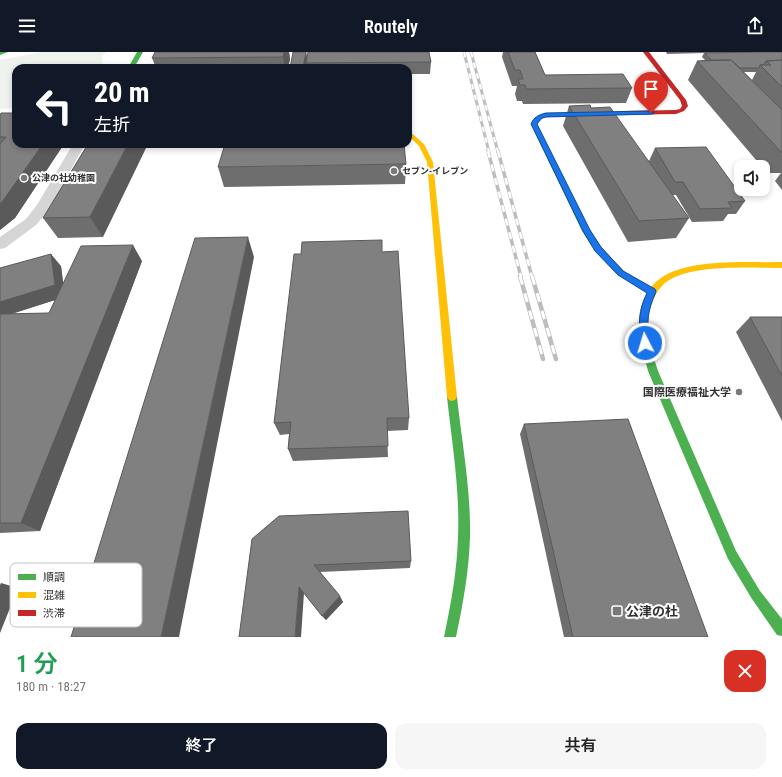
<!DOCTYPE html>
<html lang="ja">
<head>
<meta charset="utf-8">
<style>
  :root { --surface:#fff; --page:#f6f6f6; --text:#222; --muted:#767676; --accent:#111827 }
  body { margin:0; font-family:"Roboto Condensed","Noto Sans JP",sans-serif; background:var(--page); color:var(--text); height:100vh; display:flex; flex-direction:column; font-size:15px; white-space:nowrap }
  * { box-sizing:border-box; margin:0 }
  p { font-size:13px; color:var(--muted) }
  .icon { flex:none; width:22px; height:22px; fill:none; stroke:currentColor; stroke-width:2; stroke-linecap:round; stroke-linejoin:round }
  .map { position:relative; height:585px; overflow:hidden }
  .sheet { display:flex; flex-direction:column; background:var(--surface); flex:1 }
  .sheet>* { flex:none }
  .hud { position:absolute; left:12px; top:12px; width:400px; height:84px; border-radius:12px; box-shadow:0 2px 6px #0003; background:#111827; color:#fff; overflow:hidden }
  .buttons { position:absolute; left:734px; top:108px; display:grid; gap:8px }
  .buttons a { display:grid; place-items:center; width:36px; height:36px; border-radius:8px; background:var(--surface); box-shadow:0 2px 6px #0003; font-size:20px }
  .pin { position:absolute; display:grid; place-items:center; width:34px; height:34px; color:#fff; margin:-41px -17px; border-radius:50% 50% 50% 0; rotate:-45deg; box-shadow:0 0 4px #0007 }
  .pin .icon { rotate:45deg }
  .me { position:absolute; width:44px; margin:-22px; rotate:355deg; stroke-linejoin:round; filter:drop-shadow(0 0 3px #0008) }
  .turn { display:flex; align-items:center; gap:14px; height:84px; padding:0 16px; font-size:18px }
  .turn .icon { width:52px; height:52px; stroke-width:2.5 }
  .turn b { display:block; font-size:28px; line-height:34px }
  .round { display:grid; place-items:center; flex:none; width:42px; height:42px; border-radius:12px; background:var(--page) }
  .summary { display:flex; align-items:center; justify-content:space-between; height:68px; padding:0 16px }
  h1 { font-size:24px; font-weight:600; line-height:30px; color:#1e9e55 }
  .primary-button { display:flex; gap:8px; margin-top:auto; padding:8px 16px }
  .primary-button a { flex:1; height:46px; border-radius:12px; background:var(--accent); color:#fff; font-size:16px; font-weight:600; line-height:46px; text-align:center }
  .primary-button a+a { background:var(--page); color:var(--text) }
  header { display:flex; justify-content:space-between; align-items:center; height:52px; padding:0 16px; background:var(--accent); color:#fff; font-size:18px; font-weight:600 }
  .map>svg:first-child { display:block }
  .green { fill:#eff3ed }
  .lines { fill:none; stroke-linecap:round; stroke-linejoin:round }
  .street { fill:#d5d5d5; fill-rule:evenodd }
  .fast { fill:#4caf50; fill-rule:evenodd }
  .slow { fill:#ffc107; fill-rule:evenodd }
  .jam { fill:#c62828; fill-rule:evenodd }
  .rail-far2-casing { stroke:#bdbdbd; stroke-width:3 }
  .rail-far1-casing { stroke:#bdbdbd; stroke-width:3.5 }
  .rail-casing { stroke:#bdbdbd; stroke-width:4.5 }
  .rail-far2 { stroke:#fff; stroke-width:2; stroke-dasharray:5.5; stroke-linecap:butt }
  .rail-far1 { stroke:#fff; stroke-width:2.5; stroke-dasharray:7; stroke-linecap:butt }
  .rail { stroke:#fff; stroke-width:3; stroke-dasharray:9; stroke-linecap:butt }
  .wall { fill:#6e6e6e; fill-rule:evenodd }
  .shaded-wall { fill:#5a5a5a }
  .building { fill:#808080; stroke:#5a5a5a }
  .route { fill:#1a73e8; stroke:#114b97 }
  .poi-dot { fill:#797979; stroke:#fff; stroke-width:1.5 }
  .labels { text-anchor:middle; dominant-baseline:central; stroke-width:4; stroke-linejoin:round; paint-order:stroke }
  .far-poi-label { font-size:9px; font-weight:bold; fill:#313131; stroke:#fff; text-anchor:start }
  .poi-label { font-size:11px; font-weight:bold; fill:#313131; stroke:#fff; text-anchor:end }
  .near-poi-label { font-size:13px; font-weight:bold; fill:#313131; stroke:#fff; text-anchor:start }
  .key { fill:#fff; stroke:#c1c1c1; stroke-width:1 }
  .key-label { font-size:11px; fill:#313131 }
</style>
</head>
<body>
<header><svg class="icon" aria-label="menu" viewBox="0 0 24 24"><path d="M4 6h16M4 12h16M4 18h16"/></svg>Routely<svg class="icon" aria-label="share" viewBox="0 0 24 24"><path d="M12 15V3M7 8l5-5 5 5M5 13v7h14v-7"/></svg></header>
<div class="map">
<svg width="782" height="585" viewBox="0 0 782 585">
  <rect width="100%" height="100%" fill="#fff"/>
  <path class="green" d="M42,0H107L102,4L103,16H16V56L0,57V8Z"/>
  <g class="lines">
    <path class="street" d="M73,92H85L48,159L36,173L5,196L0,197V185L26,167L37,153Z"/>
    <path class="fast" d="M0,0H8L0,3Z
      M137,0H143L134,16H128Z
      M622,60L623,61L620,63L546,65L539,68L537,72L589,178L601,195L624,219L655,238L656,240L652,243L618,223L595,199L582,179L531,72L535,66L545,61Z
      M643,262L647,265L648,288L658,319L736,499L760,539L782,567V584L777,583L752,547L728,507L648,319L640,288L639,265Z
      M452,341L455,342L457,345C462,391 471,438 470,485C469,519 463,552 456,585H444C451,552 457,519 458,485C460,438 452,391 447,345L449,342Z"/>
    <path class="slow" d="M408,78L424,92L433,110L457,345L455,348L452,349L449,348L447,345L427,110L419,94L408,83Z
      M782,210V216C752,216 683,211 662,234C652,244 652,256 646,267H640L639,265C641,251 648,234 661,226C690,206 747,211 782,210Z"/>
    <path class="jam" d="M643,0H649L686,48L688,54L684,59L676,62L620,63L617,61L620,59L675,58L680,57L682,54L680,48Z"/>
    <defs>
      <path id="rail-far2" d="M464,0L489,100
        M471,0L498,100"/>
      <path id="rail-far1" d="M488,99L521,225
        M498,99L532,225"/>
      <path id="rail" d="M520,224L543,307
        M532,224L556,307"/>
    </defs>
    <use href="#rail-far2" class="rail-far2-casing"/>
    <use href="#rail-far1" class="rail-far1-casing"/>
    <use href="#rail" class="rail-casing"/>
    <use href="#rail-far2" class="rail-far2"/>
    <use href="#rail-far1" class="rail-far1"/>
    <use href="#rail" class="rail"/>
  </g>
  <path class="wall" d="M289,0L290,7L288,16H156L152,6Z
    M306,0L307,5L431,10L430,22H408V16H306V13L305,16H290Z
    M503,0H535L545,23L632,36L626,51L523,52L522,49H517L515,42L517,34H512L502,5Z
    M666,0H782V138L775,129L781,121H767L763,117V115H762L688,28L697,9L705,8L702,5L704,1L667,2ZM744,20H756L752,28Z
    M569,54L591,56L649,109L655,96L745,149L736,162H728L723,169L692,170L676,143H672L689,166L676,186L628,190L563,74Z
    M0,63L16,92H64L15,166L0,178Z
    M88,92L103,185L58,186L43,166Z
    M406,112L405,132L224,135L218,115Z
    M382,200L409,366L408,378L387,379L388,405L293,409L288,397L289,382L280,383L274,371Z
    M142,209L40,479L0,481V216L61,214L63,231ZM55,248L49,261L12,262Z
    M750,265H782V369L736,280Z
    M524,372L708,585H564L520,382Z
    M252,487L411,509L410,516L320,520L343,550L326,568L304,541Z"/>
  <path class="shaded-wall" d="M284,0H289L290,7L288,16H285L283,5Z
    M306,0L307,7L306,11L305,16H303Z
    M43,92H64L15,166L0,178V152Z
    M128,92H148L103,185L90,165Z
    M248,185L254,205L179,585H161Z
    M133,193L142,209L40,479L21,471Z
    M51,202L61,214L65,245L0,265V250Z
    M1,531L18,536L0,581V533Z
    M299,535L304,541L301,585H295Z
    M340,544L343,550L326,568L322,564Z"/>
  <path class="building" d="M155,0H284L283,5L152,6Z
    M293,0H306L303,16H290Z
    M308,0H429L431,10L306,11Z
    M508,0H535L545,23L623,22L632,36L526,37L525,33H520L518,27H523L520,18H515Z
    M758,0H782V8L766,9L763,13H760L759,16H740L731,8H711L705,1Z
    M731,8L782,58V101L697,9Z
    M782,8V35L760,13H771L766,9Z
    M590,53L591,56L610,55L689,166L639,169L569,54Z
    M1,61H16V92H43L2,150L0,152V92L6,85H0V63Z
    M88,92H128L90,165L43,166Z
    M225,92H404L406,112L218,115Z
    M706,95L745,149L728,150L732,156L700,157L683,130H675L655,96Z
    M248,185L161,585H71L195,186Z
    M382,188V200L398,199L409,366H387L388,394L288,397L291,370L274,371L294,202H301L302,190Z
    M133,193L21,471H0V262L49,261L81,194Z
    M51,202L55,233L0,250V216Z
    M750,265H782V324Z
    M628,367L708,585H573L524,372Z
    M408,459L411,509L314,513L340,544L322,564L299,535L295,585H239L252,487L279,464Z"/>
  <path class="route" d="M651,59L654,61L653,62L546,65L542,66L537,72L590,178L601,195L623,219L655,237L656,240C647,259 647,270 649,291L645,295L640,291C639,271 638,259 647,241L618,223L595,199L583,179L531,72C534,65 538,63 546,61Z"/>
  <g class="poi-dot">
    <circle cx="394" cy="119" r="4"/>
    <circle cx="24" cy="126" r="4"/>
    <circle cx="739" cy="340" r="4"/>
    <rect x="612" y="554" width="10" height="10" rx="2"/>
  </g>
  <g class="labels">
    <g class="far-poi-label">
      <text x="402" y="119">セブン-イレブン</text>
      <text x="32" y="126">公津の社幼稚園</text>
    </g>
    <g class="poi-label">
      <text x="731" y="340">国際医療福祉大学</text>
    </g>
    <g class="near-poi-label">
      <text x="626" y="559">公津の杜</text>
    </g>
  </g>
  <rect x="10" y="511" width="132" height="64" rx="6" class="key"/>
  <rect x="18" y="522" width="18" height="6" fill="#4caf50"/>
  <rect x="18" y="540" width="18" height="6" fill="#ffc107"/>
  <rect x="18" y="558" width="18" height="6" fill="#c62828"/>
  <g class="key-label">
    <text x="43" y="529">順調</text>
    <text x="43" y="547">混雑</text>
    <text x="43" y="565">渋滞</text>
  </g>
</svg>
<div class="buttons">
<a><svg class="icon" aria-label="sound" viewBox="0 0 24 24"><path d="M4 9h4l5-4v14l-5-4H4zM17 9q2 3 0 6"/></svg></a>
</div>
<div class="pin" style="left:651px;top:61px;background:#d93025"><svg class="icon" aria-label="arrive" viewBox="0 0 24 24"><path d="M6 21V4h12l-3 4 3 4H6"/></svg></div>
<svg class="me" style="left:645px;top:291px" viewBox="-20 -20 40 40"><circle r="17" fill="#1a73e8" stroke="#fff" stroke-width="3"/><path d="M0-11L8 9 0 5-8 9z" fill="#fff"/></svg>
<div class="hud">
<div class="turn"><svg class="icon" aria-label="left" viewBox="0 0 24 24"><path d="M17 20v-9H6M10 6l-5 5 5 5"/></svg><div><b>20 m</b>左折</div></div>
</div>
</div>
<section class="sheet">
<div class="summary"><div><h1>1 分</h1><p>180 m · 18:27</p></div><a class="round" style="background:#d93025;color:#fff"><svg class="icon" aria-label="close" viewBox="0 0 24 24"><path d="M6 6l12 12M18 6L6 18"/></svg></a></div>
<div class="primary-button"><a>終了</a><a>共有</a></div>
</section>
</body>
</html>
